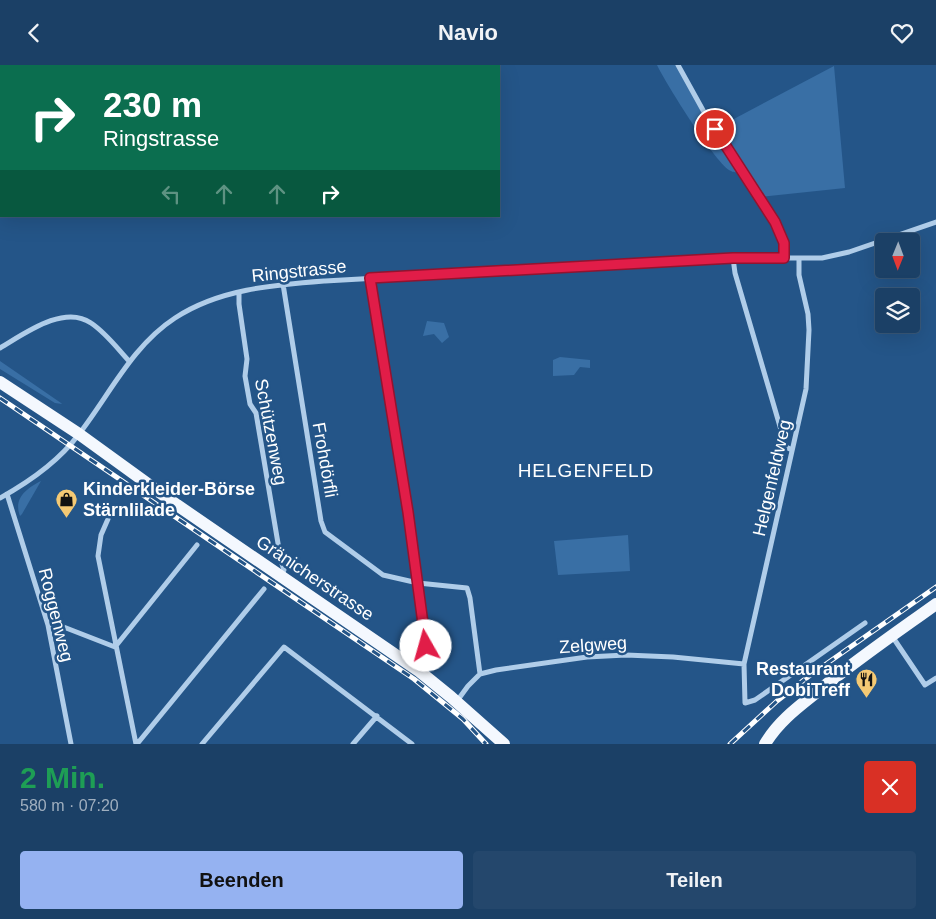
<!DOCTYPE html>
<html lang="de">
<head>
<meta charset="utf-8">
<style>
  :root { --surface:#1b4066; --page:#24476c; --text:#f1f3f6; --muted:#a0afbf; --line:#39597a; --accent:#95b2f1 }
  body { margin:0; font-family:Helvetica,sans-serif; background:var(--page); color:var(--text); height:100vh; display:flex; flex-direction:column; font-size:19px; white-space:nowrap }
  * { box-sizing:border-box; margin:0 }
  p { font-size:16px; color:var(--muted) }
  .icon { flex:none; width:28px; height:28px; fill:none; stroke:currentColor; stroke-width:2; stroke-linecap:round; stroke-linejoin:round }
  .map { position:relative; height:679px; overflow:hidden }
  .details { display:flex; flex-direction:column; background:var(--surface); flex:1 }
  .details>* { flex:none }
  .hud { position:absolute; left:0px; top:0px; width:500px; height:152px; box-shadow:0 5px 20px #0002,0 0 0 1px var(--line); background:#0b6e4f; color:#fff; overflow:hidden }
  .needle { width:32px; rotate:181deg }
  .buttons { position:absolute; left:875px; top:168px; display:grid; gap:10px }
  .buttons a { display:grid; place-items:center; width:45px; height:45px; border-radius:5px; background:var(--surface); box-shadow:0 5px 20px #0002,0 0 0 1px var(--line); font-size:25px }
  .pin { position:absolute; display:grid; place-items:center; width:42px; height:42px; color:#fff; margin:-21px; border:2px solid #fff; border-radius:50%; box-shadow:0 1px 5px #0007 }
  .me { position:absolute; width:55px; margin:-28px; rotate:353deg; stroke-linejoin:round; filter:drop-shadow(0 0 4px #0008) }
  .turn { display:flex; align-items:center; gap:18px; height:105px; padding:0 20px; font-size:22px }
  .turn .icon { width:65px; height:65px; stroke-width:2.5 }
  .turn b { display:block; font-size:35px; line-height:42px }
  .lanes { display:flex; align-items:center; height:48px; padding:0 20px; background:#0003; justify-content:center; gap:25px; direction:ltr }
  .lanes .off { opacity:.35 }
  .round { display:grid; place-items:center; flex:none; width:52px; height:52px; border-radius:5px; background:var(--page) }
  .head { display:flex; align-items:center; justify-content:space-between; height:85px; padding:0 20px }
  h1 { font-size:30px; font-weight:700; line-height:38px; color:#1e9e55 }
  .primary-button { display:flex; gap:10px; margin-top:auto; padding:10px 20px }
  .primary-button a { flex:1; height:58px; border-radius:5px; background:var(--accent); color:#111; font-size:20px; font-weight:700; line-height:58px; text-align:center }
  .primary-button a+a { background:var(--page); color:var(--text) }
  header { display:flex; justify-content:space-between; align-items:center; height:65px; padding:0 20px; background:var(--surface); font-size:22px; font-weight:700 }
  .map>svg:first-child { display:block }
  .green { fill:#396fa5 }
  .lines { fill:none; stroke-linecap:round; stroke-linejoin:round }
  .street { stroke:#b0cde9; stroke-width:5 }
  .primary { stroke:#f4f8fe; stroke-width:12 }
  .highway { stroke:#fff; stroke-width:15 }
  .rail-casing { stroke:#fff; stroke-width:5 }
  .rail { stroke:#245588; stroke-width:3; stroke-dasharray:9; stroke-linecap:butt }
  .route-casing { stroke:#92132f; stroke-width:12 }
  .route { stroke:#e11d48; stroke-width:9 }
  .labels { text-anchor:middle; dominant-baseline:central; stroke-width:5; stroke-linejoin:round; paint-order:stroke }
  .street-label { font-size:18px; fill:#fff; stroke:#245588 }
  .poi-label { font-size:18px; font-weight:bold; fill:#fff; stroke:#245588; text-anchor:start }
  .neighbourhood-label { font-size:19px; letter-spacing:1px; fill:#fff; stroke:#245588 }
</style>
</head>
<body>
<header><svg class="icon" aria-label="back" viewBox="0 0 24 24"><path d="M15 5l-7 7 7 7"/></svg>Navio<svg class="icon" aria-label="heart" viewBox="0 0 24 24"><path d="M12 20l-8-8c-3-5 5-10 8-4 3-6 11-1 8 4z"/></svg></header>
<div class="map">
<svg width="936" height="679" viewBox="0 0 936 679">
  <rect width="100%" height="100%" fill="#245588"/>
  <path class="green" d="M657,0H678L715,64L834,1L845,123L760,132L742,106C738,107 734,108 731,106C717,101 665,17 657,0Z
    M427,256L444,258L449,272L442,278L434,269L423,271Z
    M560,292L590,295V303L580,302L574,310L553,311V295Z
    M0,296L61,338L62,339L55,338L0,304Z
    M41,416L22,449L20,451C13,433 27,423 41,416Z
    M628,470L630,506L558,510L554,476Z"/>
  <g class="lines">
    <path class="street" d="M678,0L704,47L775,157L784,178V193
      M733,193L735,208L786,382L792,385
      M799,193V210L808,249L809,265L806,324L744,599L745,638L755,635L865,558
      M370,213L410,462L428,597L427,604L424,609
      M283,219L321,456L325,467L383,510L418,518L467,523L470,533L480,609
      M239,227V239L247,294L245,311L250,339L256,348L281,496L284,505L281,511
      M0,283C24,269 64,239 91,258C106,268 117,283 129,296
      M7,429L48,560L71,679
      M0,433C29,417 59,396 79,369C110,329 132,281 175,253C219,224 273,220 325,216L733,193H822L849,187L936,157
      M108,454L101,470L98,491L136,679
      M48,560L61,561L115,582
      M892,571L925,620L936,613
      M115,582L197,480
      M457,636L468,621L480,609L496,605L587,592L626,590L673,592L744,599
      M137,679L264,524
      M202,679L284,582L412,679
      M353,679L377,651"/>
    <path class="primary" d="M0,317L79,369L177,440L419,606L451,632L504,679
      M765,679C779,655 801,640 822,623C859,593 897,567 936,539"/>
    <path class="highway" d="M305,1L308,0
      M362,1L366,0
      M0,116H1
      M0,136H1"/>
    <defs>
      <path id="rail" d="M0,333L414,614L463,654L486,679
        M730,679L777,636L809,611L936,522"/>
    </defs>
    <use href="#rail" class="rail-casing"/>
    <use href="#rail" class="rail"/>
  </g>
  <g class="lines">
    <defs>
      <path id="route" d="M426,581L408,447L370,213L733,193H784V178L775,157L715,64"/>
    </defs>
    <use href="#route" class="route-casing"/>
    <use href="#route" class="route"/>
  </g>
  <defs>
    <symbol id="shop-pin" viewBox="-11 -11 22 30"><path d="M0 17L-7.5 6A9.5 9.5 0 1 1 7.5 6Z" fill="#f4c974" stroke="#245588"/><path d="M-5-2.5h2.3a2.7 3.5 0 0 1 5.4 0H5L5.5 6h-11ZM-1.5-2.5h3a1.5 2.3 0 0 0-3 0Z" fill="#111"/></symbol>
    <symbol id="restaurant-pin" viewBox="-11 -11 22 30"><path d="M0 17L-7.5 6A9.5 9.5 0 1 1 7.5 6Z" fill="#f4c974" stroke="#245588"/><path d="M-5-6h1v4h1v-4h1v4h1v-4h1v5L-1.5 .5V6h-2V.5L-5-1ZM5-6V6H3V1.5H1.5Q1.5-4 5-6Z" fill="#111"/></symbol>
  </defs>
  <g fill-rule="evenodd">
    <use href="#shop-pin" x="54" y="422" width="25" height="34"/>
    <use href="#restaurant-pin" x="854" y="602" width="25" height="34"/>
  </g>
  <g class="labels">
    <g class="street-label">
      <text transform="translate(299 206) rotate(-6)">Ringstrasse</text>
      <text transform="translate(271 367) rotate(79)">Schützenweg</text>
      <text transform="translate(325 395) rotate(80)">Frohdörfli</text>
      <text transform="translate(772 413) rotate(-77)">Helgenfeldweg</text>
      <text transform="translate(315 513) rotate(34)">Gränicherstrasse</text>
      <text transform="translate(56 550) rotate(76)">Roggenweg</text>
      <text transform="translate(593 580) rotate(-4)">Zelgweg</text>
    </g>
    <g class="poi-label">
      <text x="83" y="424">Kinderkleider-Börse<tspan x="83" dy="21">Stärnlilade</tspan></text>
      <text x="850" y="604" text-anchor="end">Restaurant<tspan x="850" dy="21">DobiTreff</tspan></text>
    </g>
    <g class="neighbourhood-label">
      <text x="586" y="405">HELGENFELD</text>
    </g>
  </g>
</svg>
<div class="buttons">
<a><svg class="needle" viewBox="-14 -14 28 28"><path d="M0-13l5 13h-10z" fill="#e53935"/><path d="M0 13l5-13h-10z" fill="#a0afbf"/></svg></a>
<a><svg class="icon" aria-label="layers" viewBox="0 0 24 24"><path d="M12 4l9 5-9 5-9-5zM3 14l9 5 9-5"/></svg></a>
</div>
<div class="pin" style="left:715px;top:64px;background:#d93025"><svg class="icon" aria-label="arrive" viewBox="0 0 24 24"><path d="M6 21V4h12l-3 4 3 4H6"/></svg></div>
<svg class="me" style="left:426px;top:581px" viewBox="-20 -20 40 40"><circle r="19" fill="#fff"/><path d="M0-13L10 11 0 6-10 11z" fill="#e11d48"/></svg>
<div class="hud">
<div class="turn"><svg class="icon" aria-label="right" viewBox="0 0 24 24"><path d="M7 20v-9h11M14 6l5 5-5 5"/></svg><div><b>230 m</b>Ringstrasse</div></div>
<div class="lanes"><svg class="icon off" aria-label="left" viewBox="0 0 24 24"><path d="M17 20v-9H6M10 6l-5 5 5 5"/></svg><svg class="icon off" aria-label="ahead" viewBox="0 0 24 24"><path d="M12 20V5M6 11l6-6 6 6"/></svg><svg class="icon off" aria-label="ahead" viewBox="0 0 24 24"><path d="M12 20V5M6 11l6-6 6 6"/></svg><svg class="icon" aria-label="right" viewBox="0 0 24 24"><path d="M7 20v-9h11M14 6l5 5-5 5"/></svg></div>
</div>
</div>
<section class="details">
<div class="head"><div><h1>2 Min.</h1><p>580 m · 07:20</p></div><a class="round" style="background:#d93025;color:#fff"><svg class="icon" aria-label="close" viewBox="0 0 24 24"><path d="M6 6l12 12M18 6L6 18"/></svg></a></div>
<div class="primary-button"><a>Beenden</a><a>Teilen</a></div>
</section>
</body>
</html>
